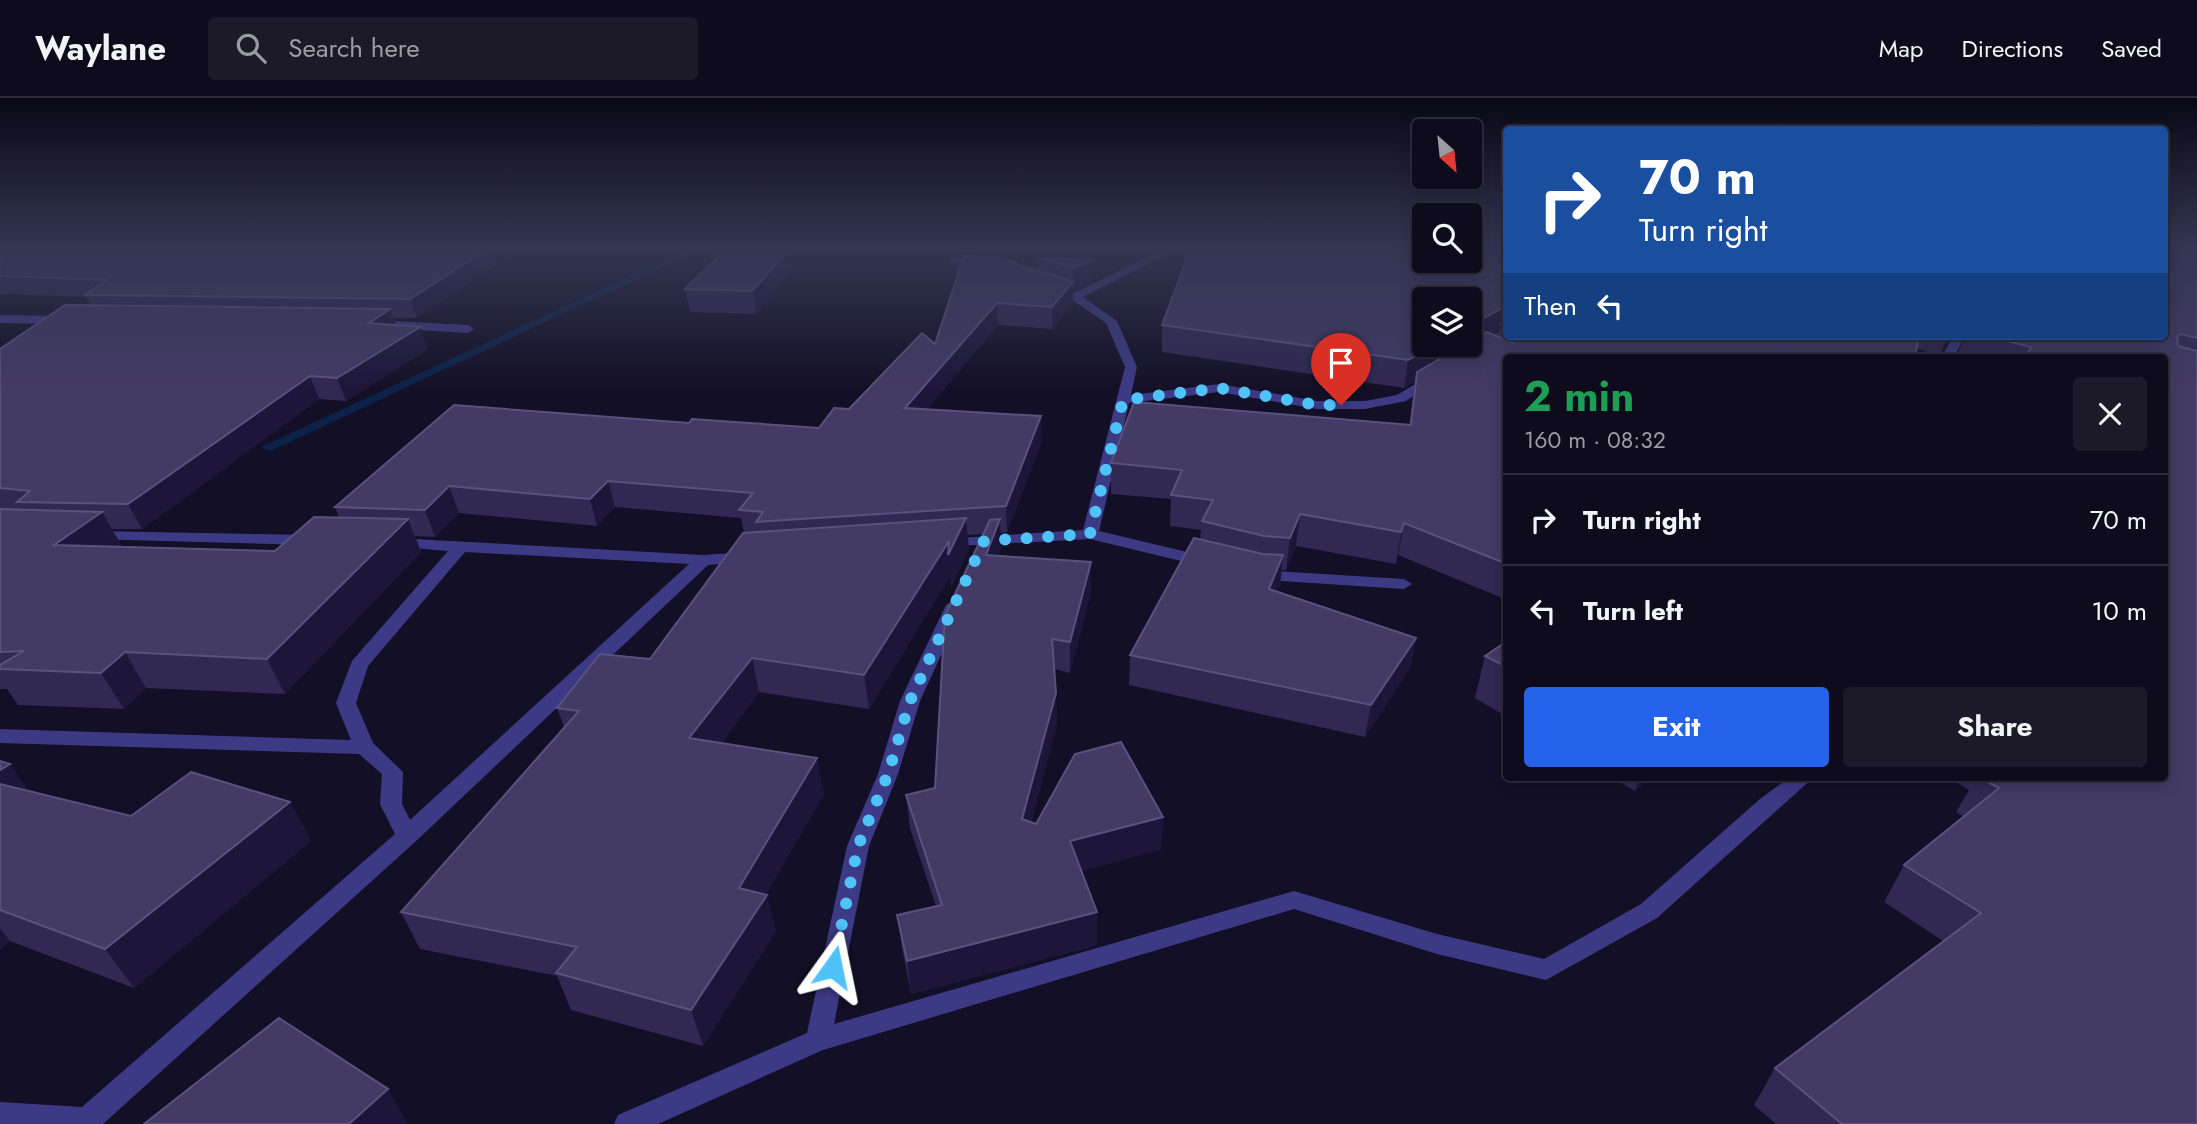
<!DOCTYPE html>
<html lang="en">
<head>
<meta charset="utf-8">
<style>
  :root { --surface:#0e0b1c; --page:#1c1929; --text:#f1f3f6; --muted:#9b9ba3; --line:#2e2b3b; --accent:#2563eb }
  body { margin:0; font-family:Jost,sans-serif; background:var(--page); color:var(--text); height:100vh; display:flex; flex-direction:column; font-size:26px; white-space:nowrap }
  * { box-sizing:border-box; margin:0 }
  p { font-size:23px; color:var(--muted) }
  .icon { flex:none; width:38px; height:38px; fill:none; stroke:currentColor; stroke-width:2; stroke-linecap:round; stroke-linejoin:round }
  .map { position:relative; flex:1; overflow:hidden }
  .drawer { position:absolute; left:1503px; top:256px; width:665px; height:427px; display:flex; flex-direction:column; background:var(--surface); border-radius:7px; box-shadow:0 4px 18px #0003,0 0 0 2px var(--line) }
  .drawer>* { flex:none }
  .banner { position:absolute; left:1503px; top:28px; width:665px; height:214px; border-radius:7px; box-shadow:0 4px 18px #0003,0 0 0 2px var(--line); background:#1a4fa0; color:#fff; overflow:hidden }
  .needle { width:46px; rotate:153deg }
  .buttons { position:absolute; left:1412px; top:21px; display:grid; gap:14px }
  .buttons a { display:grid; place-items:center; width:70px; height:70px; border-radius:7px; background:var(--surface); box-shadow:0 4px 18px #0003,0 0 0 2px var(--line); font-size:35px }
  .pin { position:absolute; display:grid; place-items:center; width:60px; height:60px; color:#fff; margin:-72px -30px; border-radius:50% 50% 50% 0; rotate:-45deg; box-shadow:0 0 7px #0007 }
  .pin .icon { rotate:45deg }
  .me { position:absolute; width:77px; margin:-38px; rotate:12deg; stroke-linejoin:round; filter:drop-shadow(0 0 5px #0008) }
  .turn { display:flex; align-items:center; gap:24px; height:147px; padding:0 21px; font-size:32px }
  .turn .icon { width:91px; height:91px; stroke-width:2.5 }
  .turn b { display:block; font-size:49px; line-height:60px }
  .then { display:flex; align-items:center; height:66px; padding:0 21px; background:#0003; gap:14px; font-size:26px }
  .round { display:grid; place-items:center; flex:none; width:74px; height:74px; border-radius:7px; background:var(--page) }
  .head { display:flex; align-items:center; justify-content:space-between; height:119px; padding:0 21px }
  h1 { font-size:42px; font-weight:700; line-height:52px; color:#1e9e55 }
  .cta { display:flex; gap:14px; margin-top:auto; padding:14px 21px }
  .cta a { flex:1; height:80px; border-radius:7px; background:var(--accent); color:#fff; font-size:28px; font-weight:700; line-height:80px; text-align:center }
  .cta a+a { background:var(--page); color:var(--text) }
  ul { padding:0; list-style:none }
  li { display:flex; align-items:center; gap:21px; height:91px; padding:0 21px; border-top:2px solid var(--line) }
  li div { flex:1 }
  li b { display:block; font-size:26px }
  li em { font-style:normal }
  header { display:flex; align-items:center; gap:42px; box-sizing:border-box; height:98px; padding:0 35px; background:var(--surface); border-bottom:2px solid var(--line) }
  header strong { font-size:33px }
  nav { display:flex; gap:38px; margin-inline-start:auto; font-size:24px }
  .search { width:490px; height:63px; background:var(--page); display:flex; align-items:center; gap:18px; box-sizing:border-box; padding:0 24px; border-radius:7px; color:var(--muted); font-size:26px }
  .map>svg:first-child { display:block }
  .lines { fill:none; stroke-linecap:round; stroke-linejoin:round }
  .stream { fill:#0c2248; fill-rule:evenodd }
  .street { fill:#3d3a85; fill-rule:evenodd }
  .wall { fill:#312854 }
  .shaded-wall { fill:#1d163a }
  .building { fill:#433a66; stroke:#5a527e; stroke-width:2 }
  .route { stroke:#4fc3f7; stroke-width:12; stroke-dasharray:0 21.6 }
</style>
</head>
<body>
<header>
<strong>Waylane</strong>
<div class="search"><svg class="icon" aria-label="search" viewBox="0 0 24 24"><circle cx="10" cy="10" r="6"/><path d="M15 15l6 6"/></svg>Search here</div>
<nav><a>Map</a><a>Directions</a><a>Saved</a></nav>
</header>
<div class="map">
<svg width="2197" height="1026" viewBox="0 0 2197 1026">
  <rect width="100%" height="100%" fill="#130f26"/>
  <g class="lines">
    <path class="stream" d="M690,150H703L273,352L268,353L261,349Z"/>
    <path class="street" d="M1167,150H1180L1083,199L1117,223L1137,269L1131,297L1219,286L1317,303H1365L1397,297L1430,277L1435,276L1441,280L1406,303L1365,311H1317L1219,294L1129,305L1099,433L1212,460L1214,464L1212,468L1206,469L1090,441L938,449L936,446L944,441L1083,432L1125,269L1106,225L1071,201L1045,192L1051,189L1074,195Z
      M954,159L988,169L989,171L984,174L950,164V160Z
      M0,217L66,218L72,222L66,226L0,225Z
      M374,222L468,227L474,231L468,235L370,229L368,226Z
      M1953,238H1965L1954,259H1942Z
      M94,433L311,437L319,442L311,447L88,441L86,438L88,435Z
      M395,440L703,457L748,454L756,459L748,464L708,467L415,744L103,1026H0V1004L82,1009L395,736L380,706L382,676L359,656L0,645V631L351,642L336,605L352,563L448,453L389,448L387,445L389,442ZM465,454L689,466L410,722L402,706L403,674L373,645L356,605L368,568Z
      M1257,472L1404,481L1412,486L1404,491L1251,481L1249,477L1251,473Z
      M955,502L964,507L920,603L898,676L869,748L834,926L1294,793L1437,836L1544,861L1641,806L1760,701L1790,679H1814L1657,820L1546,882L1437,856L1294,811L823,952L658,1026H614L618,1017L807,935L847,748L878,676L900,603L946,507Z"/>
  </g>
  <path class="wall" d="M0,150H521L417,220H393L396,227L428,251L346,303L319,301L142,431H112L121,447L118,449L275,453L339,419L335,409L689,325L819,330L849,311L935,246L1038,173V160L1091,162L1092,184L1073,192V206L1052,231L998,227L927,311L1042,343L1007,434L1000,435L1001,450L998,457L1091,464V494L1070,575L1054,571L1057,626L1031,724L1036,726L1163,719L1161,751L1081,773L1097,814V847L911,896L902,850L897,817L936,808L910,730L906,697L935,690L983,436L968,437L969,452L951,489L950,478L869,611L759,594L721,645L824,696L766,796L776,833L703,948L571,912L557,878L420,851L401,814L564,629L557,610L650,561L744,435L741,420L615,409L597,428L459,415L435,439L415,438L421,454L285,596L146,590L124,611L18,607L7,591H0V251L91,208L86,199L0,196Z
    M1507,150V238H1950L1940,257L1917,251L1507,259V502L1398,457L1396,466L1296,448L1286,472H1282L1280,487L1277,494L1416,540L1410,570L1365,639L1129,587L1130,557L1200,442L1201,432L1170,428L1171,401L1111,396V365L1409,327L1415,283L1404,290L1162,254V227Z
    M2197,150V1026H1776L1754,1007L1775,970L1943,843L1884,804L1904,767L1964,719L1956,714L1969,692L1948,679H2165V259H1956L1966,238H2165Z
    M793,172L756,216L690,214L685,191Z
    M1507,543V619L1475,600L1485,558Z
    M0,663L29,693L131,718L290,704L311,743L134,890L10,843L0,851Z
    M1611,679H1651L1635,693Z"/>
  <path class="shaded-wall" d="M0,150H40L0,170Z
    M489,150H521L417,220L410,201Z
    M789,151L793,172L756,216L752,193Z
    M1091,162L1092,184L1074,192V170Z
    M1073,184V206L1052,231V209Z
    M997,205L998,227L908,335L905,310Z
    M1507,207V226H1501L1499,234L1404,290L1408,262L1436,247H1470V228Z
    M390,211L398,232L369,225Z
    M420,229L428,251L346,303L337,280Z
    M1948,238H1950L1940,257Z
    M310,278L319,301L142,431L128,406Z
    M1041,318L1042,343L1007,434L1006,408Z
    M608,383L615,409L597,428L590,401Z
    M449,388L459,415L435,439L425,412Z
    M102,414L121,447L74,481L54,447Z
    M1300,416L1296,448L1286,472L1290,440Z
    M966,420L969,452L951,489L950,478L869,611L864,577L949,443Z
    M408,421L421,454L285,596L267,561Z
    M1000,421L1001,450L988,486L986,457Z
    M1404,425L1398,457L1396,466L1401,434Z
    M1283,457L1280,487L1266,521L1269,491Z
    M1091,464V494L1070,575V544Z
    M1416,540L1410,570L1365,639L1371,607Z
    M125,554L146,590L124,611L101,575Z
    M752,560L759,594L698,675L689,640Z
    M1056,595L1057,626L1023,753L1022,721Z
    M817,660L824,696L756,813L767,797L776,833L703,948L691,912L739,790Z
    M10,666L37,704L0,702V672Z
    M1640,679H1651L1635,693Z
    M290,704L311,743L134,890L105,851Z
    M1163,719L1161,751L1071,776L1070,743Z
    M1097,814V847L911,896L907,863Z
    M0,830L10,843L0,851Z
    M388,991L407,1024L405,1026H349Z"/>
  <path class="building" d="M19,150H489L410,201L85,197L107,182L0,178V159Z
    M727,150H768L789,151L752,193L685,191Z
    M1191,150H1424V163H1470V150H1507V207L1470,228V201H1424V247H1436L1408,262L1162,227Z
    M2165,150H2197V240L2181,236L2177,239L2178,248L2197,253V1026H1842L1775,970L1981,815L1904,767L1999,690L1979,679H2165V259H2026L2031,249L1986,238H2165Z
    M964,158L996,159L1073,184L1052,209L997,205L905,310L1041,318L1006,408L756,424L763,414L739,412L753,395L608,383L590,401L449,388L425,412L335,409L454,307L689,325L692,321L819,330L834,310L849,311L922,235L935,246Z
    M1038,160L1091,162L1074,170Z
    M65,207L390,211L369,225L420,229L337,280L310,278L128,406L17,404L30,393L0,390V251Z
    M1507,222V229L1501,226Z
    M1487,234L1513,245L1515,238H1919L1915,259H1507V466L1404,425L1401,434L1300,416L1290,440L1264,438L1202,423L1213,402L1171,397L1182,372L1111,365L1134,304L1411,327L1417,274L1464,247H1470V244Z
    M0,411L102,414L54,447L275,453L314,419L408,421L267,561L125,554L101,575L0,571V567L24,553L0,554Z
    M966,420L948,457L949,443L864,577L752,560L689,640L817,660L739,790L767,797L691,912L556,875L577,849L401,814L579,613L557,610L600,556L650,561L743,435Z
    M1000,421L986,457L1091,464L1070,544L1052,541L1056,595L1022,721L1036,726L1075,656L1121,644L1163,719L1070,743L1097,814L907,863L897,817L942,807L906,697L935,690L945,517L990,422Z
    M1194,440L1263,456L1283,457L1269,491L1416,540L1371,607L1130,557Z
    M1507,543V569L1485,558Z
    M0,663L10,666L0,672Z
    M191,674L290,704L105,851L0,812V686L131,718Z
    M279,920L388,991L349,1026H144Z"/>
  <linearGradient id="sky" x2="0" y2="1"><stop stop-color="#0a0815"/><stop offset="0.51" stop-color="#333752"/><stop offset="1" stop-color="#333752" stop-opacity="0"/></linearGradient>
  <rect width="2197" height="293" fill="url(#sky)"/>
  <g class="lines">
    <path class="route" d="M833,869L858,748L888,676L910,603L984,443L1090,436L1123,302L1219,290L1317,307H1341"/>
  </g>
</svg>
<div class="buttons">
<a><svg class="needle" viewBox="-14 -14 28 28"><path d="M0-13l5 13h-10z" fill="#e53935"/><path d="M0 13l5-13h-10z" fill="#9b9ba3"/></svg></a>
<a><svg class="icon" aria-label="search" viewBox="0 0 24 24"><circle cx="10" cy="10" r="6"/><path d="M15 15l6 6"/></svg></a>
<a><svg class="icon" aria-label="layers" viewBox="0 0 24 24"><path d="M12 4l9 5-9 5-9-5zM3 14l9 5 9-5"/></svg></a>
</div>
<div class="pin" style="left:1341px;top:307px;background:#d93025"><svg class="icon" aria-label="arrive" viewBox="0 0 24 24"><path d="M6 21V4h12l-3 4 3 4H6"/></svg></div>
<svg class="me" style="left:833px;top:869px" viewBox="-20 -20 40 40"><path d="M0-17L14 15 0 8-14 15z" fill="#4fc3f7" stroke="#fff" stroke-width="4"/></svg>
<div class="banner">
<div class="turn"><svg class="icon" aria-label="right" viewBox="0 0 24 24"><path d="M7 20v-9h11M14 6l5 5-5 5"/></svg><div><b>70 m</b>Turn right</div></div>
<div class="then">Then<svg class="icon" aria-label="left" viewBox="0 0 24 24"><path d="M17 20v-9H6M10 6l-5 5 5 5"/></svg></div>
</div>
<section class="drawer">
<div class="head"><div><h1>2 min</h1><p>160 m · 08:32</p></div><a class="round"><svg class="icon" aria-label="close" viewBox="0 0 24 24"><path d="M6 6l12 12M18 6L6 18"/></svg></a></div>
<ul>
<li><svg class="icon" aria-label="right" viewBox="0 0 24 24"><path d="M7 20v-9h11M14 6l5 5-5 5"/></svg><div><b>Turn right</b></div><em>70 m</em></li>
<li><svg class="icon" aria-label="left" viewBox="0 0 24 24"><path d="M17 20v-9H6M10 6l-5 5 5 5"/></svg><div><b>Turn left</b></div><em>10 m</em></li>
</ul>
<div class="cta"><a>Exit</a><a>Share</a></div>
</section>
</div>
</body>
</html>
